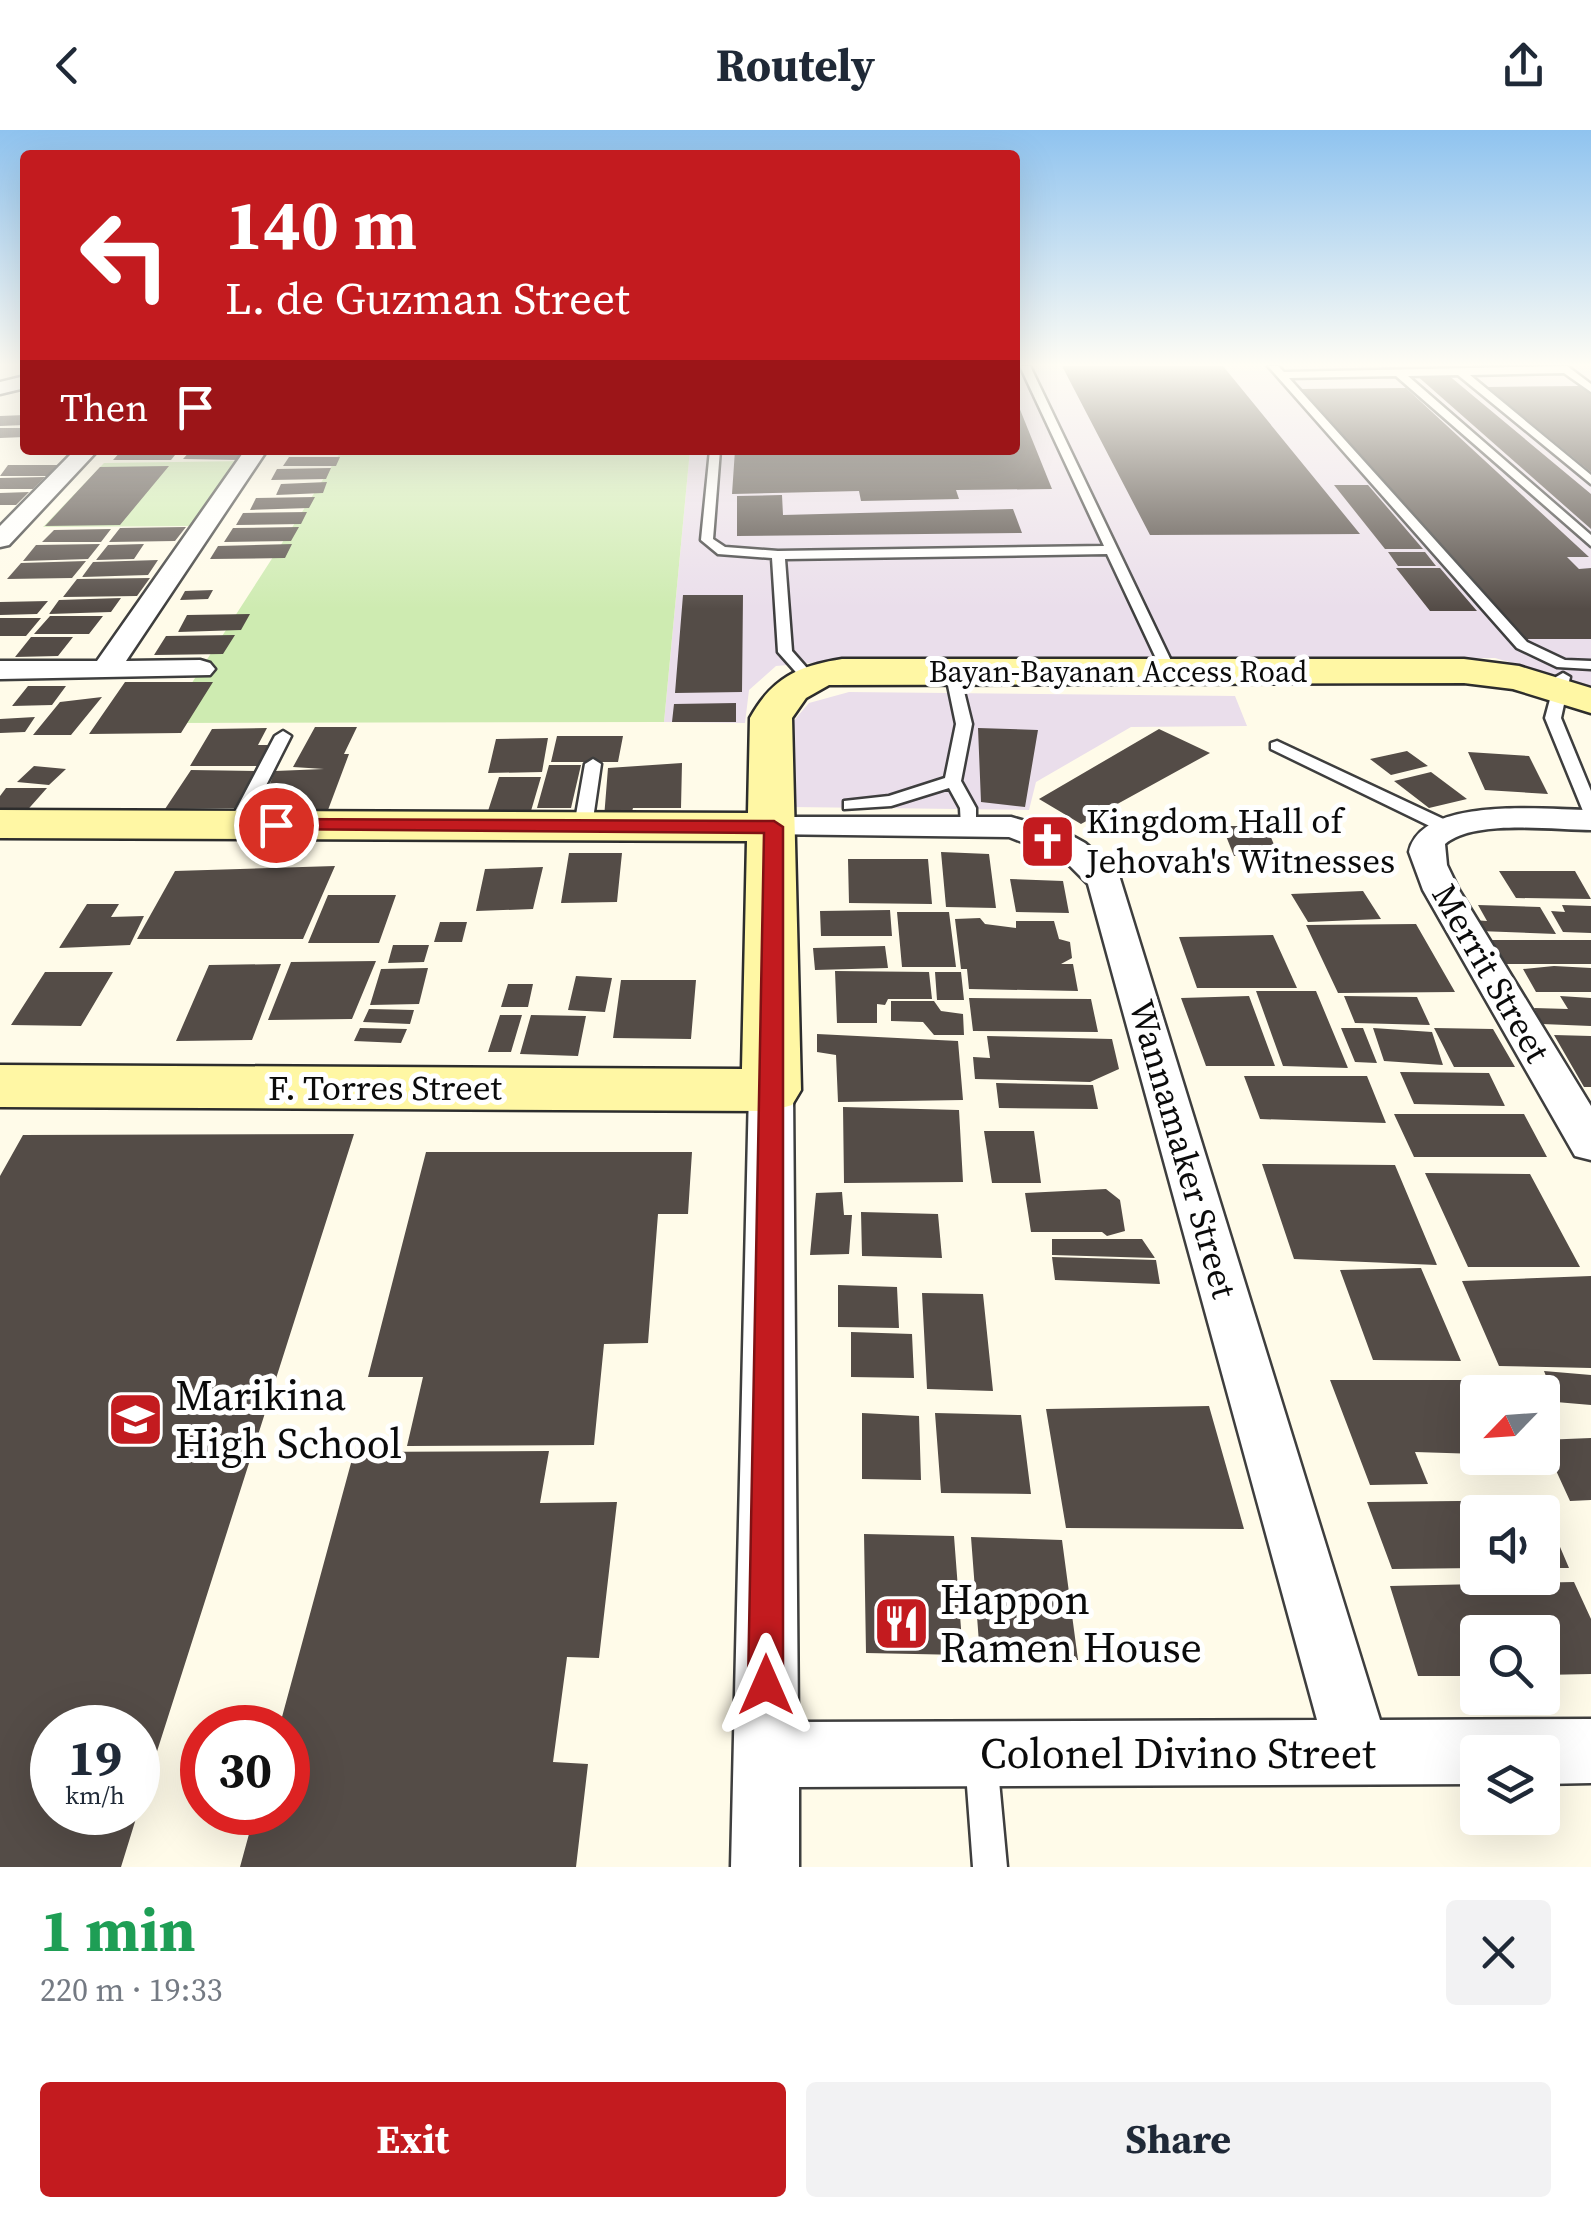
<!DOCTYPE html>
<html lang="en">
<head>
<meta charset="utf-8">
<style>
  :root { --surface:#fff; --page:#f2f2f3; --text:#1f2937; --muted:#747a83; --accent:#c31b1f }
  body { margin:0; font-family:"Source Serif 4",serif; background:var(--page); color:var(--text); height:100vh; display:flex; flex-direction:column; font-size:38px; white-space:nowrap }
  * { box-sizing:border-box; margin:0 }
  p { font-size:32px; color:var(--muted) }
  .icon { flex:none; width:55px; height:55px; fill:none; stroke:currentColor; stroke-width:2; stroke-linecap:round; stroke-linejoin:round }
  .map { position:relative; height:1737px; overflow:hidden }
  .panel { display:flex; flex-direction:column; background:var(--surface); flex:1 }
  .panel>* { flex:none }
  .hud { position:absolute; left:20px; top:20px; width:1000px; height:305px; border-radius:10px; box-shadow:0 10px 40px #0002; background:#c31b1f; color:#fff; overflow:hidden }
  .needle { width:65px; rotate:245deg }
  .buttons { position:absolute; left:1460px; top:1245px; display:grid; gap:20px }
  .buttons a { display:grid; place-items:center; width:100px; height:100px; border-radius:10px; background:var(--surface); box-shadow:0 10px 40px #0002; font-size:50px }
  .speed { position:absolute; left:30px; top:1575px; display:flex; gap:20px; font-size:50px; font-weight:700; text-align:center }
  .speed>* { display:grid; place-content:center; width:130px; height:130px; border-radius:50%; background:var(--surface); box-shadow:0 10px 40px #0002; line-height:1 }
  .speed small { font-size:25px; font-weight:400 }
  .speed .limit { border:15px solid #d22; background:#fff; color:#111 }
  .pin { position:absolute; display:grid; place-items:center; width:85px; height:85px; color:#fff; margin:-42px; border:5px solid #fff; border-radius:50%; box-shadow:0 2px 10px #0007 }
  .me { position:absolute; width:110px; margin:-55px; rotate:0deg; stroke-linejoin:round; filter:drop-shadow(0 0 8px #0008) }
  .turn { display:flex; align-items:center; gap:35px; height:210px; padding:0 40px; font-size:45px }
  .turn .icon { width:130px; height:130px; stroke-width:2.5 }
  .turn b { display:block; font-size:70px; line-height:85px }
  .then { display:flex; align-items:center; height:95px; padding:0 40px; background:#0003; gap:20px; font-size:38px }
  .round { display:grid; place-items:center; flex:none; width:105px; height:105px; border-radius:10px; background:var(--page) }
  .headline { display:flex; align-items:center; justify-content:space-between; height:170px; padding:0 40px }
  h1 { font-size:60px; font-weight:700; line-height:75px; color:#1e9e55 }
  .cta { display:flex; gap:20px; margin-top:auto; padding:20px 40px }
  .cta a { flex:1; height:115px; border-radius:10px; background:var(--accent); color:#fff; font-size:40px; font-weight:700; line-height:115px; text-align:center }
  .cta a+a { background:var(--page); color:var(--text) }
  header { display:flex; justify-content:space-between; align-items:center; height:130px; padding:0 40px; background:var(--surface); font-size:45px; font-weight:700 }
  .map>svg:first-child { display:block }
  .industrial { fill:#eadeeb }
  .green { fill:#ceebb1 }
  .building { fill:#544c47 }
  .lines { fill:none; stroke-linecap:round; stroke-linejoin:round }
  .lane-casing { stroke:#3e3e3e; stroke-width:5 }
  .street-casing { stroke:#3e3e3e; stroke-width:5 }
  .secondary-casing { stroke:#2d2d2d; stroke-width:5 }
  .lane { fill:#fff; fill-rule:evenodd }
  .street { fill:#fff; fill-rule:evenodd }
  .secondary { fill:#fff7a4; fill-rule:evenodd }
  .route { fill:#c31b1f; stroke:#7f1214; stroke-width:2.5 }
  .labels { text-anchor:middle; dominant-baseline:central; stroke-width:10; stroke-linejoin:round; paint-order:stroke }
  .far-street-label { font-size:30px; fill:#0b0b0b; stroke:#fff }
  .poi-label { font-size:35px; fill:#0b0b0b; stroke:#fff; text-anchor:start }
  .street-label { font-size:35px; fill:#0b0b0b; stroke:#fff }
  .near-poi-label { font-size:42px; fill:#0b0b0b; stroke:#fff; text-anchor:start }
  .near-street-label { font-size:42px; fill:#0b0b0b; stroke:#fff }
</style>
</head>
<body>
<header><svg class="icon" aria-label="back" viewBox="0 0 24 24"><path d="M15 5l-7 7 7 7"/></svg>Routely<svg class="icon" aria-label="share" viewBox="0 0 24 24"><path d="M12 15V3M7 8l5-5 5 5M5 13v7h14v-7"/></svg></header>
<div class="map">
<svg width="1591" height="1737" viewBox="0 0 1591 1737">
  <rect width="100%" height="100%" fill="#fffbe9"/>
  <path class="industrial" d="M1015,236H1591V556L1495,528L835,531L776,536L749,560L745,593L664,592L690,320H1015Z
    M849,562L1235,566L1247,596L1131,597L1036,652L1029,680L792,677L790,595L809,573Z"/>
  <path class="green" d="M342,320H690L664,592L166,593Z
    M244,331L197,396L43,397L104,333Z"/>
  <path class="building" d="M1062,236H1223L1360,404L1150,405Z
    M1415,244H1447L1591,364V399Z
    M1580,256L1591,264V342L1487,257Z
    M1406,258L1589,427H1567L1579,439L1591,438V509H1527L1300,259Z
    M1015,267L1052,359L956,360L959,369L861,371L859,361L732,364L735,320H1015Z
    M25,285V295L0,296V286Z
    M0,298H25V307L0,308Z
    M122,320H179L171,330H113Z
    M191,320L246,321L239,330L183,329Z
    M289,327H340L336,336H283Z
    M8,335H69L58,346H0Z
    M169,336L120,395L45,396L100,337Z
    M331,338L326,349L271,350L277,339Z
    M45,347L33,359H0V348Z
    M327,352L323,363L276,365L281,354Z
    M1334,355H1368L1423,419H1385Z
    M29,362L16,375H0V363Z
    M782,365L783,385L1013,379L1022,403L737,406V366Z
    M315,367L309,378L250,380L256,368Z
    M307,382L301,394L236,395L243,383Z
    M186,397L175,411L109,412L120,398Z
    M299,397L291,411L224,412L233,398Z
    M111,399L101,412H42L54,400Z
    M100,414L88,429L23,431L36,415Z
    M144,414L134,429L96,430L108,415Z
    M292,414L285,428L210,429L218,416Z
    M1388,422H1425L1436,436H1398Z
    M158,430L148,445L82,447L93,432Z
    M86,431L72,448L7,449L21,433Z
    M1396,438H1440L1477,481H1430Z
    M150,448L137,466L63,467L77,449Z
    M213,460L208,469L180,470L185,461Z
    M683,465H743L742,562L675,563Z
    M121,468L111,482L49,484L59,470Z
    M48,471L37,484L0,485V472Z
    M250,484L241,500L178,502L187,485Z
    M50,486H103L89,504H34Z
    M0,488H41L26,506H0Z
    M235,505L223,524L154,525L166,506Z
    M31,507H73L58,526L15,527Z
    M125,552H213L181,603L89,604Z
    M28,556H66L52,575L12,576Z
    M102,567L71,605H33L60,572Z
    M736,573V592H672L674,574Z
    M35,587L25,602L0,603V589Z
    M315,597H357L344,624H349L328,680L259,681L275,641L324,639L293,637Z
    M267,598L258,615H270L259,636H190L212,599Z
    M978,598L1038,600L1025,677L981,672Z
    M1159,599L1210,623L1081,694L1039,669Z
    M557,606H623L618,632H551Z
    M548,608L542,642L488,643L496,609Z
    M1407,621L1428,636L1391,645L1370,629Z
    M1468,622L1529,626L1548,664L1485,660Z
    M682,633L681,678H633L630,689L604,688L608,638Z
    M549,635H581L571,678H537Z
    M34,636L66,639L49,655L17,652Z
    M191,640L256,641L238,678L165,679Z
    M1431,642L1467,669L1429,678L1394,651Z
    M499,647H541L531,681H488Z
    M6,658H47L23,685H0V666Z
    M1222,696H1266L1279,726H1234Z
    M941,722L989,724L996,778L946,777Z
    M569,723H622L617,772L561,773Z
    M848,729H928L932,774L849,773Z
    M335,736L303,809H137L175,741Z
    M543,737L533,779L476,781L485,739Z
    M1499,741H1575L1591,769L1516,768Z
    M1010,749L1063,751L1069,783L1016,782Z
    M1363,761L1381,789L1308,792L1291,764Z
    M328,765H396L379,813H308Z
    M87,774H119L111,787L144,786L130,815L59,818Z
    M1478,775L1540,777L1556,804L1479,801L1473,790L1487,791Z
    M1562,775L1591,776V803L1563,802L1551,781L1565,782Z
    M890,780L892,806H821L820,781Z
    M897,782H949L956,837H902Z
    M980,788L985,794L1016,798V791H1054L1059,809L1070,812L1072,828L1061,834H1073L1078,861L969,859L967,839H961L955,789Z
    M440,792H467L462,812H434Z
    M1416,794L1455,862L1338,863L1306,795Z
    M1273,805L1297,858H1197L1179,807Z
    M1485,810H1591V834H1499Z
    M393,815H429L424,832L388,833Z
    M885,816L888,838L815,840L813,818Z
    M376,831L352,889L268,890L291,832Z
    M281,834L252,910L176,911L209,835Z
    M1554,836L1591,838V862H1536L1523,839Z
    M428,838L419,874L370,875L381,839Z
    M835,841L929,842L932,869H888L885,875L877,874V893H837Z
    M45,842H113L81,896L11,895Z
    M935,842H961L964,870H937Z
    M576,846L612,848L605,882L568,880Z
    M621,850H696L691,909L613,908Z
    M508,854H533L528,877H501Z
    M1256,861H1316L1348,938L1283,936Z
    M1249,866L1275,936H1206L1181,868Z
    M1344,866L1417,867L1430,895L1355,893Z
    M1560,866L1591,868V896L1542,894L1534,878L1568,879Z
    M969,868L1091,869L1098,902L973,901Z
    M891,871H934L941,881L963,884L964,905H934L923,892L891,891Z
    M369,879L414,880L410,894L363,892Z
    M500,885H522L511,922H488Z
    M531,885L586,886L578,926L520,924Z
    M360,898L407,899L401,913L354,911Z
    M1341,898H1363L1377,933L1355,932Z
    M1373,898L1432,902L1443,935L1384,931Z
    M1434,898L1493,899L1515,937H1454Z
    M817,904L958,911L963,970L838,972L836,925L817,922Z
    M1554,905L1591,906V957H1584Z
    M987,906L1112,909L1119,939L1090,952L975,949L973,927L990,928Z
    M1400,942L1489,943L1505,976L1414,974Z
    M1244,946H1367L1386,993L1260,989Z
    M996,953L1093,955L1098,979L999,978Z
    M843,977L959,980L963,1052L844,1053Z
    M1394,984H1524L1547,1027H1414Z
    M984,1001H1034L1041,1053H992Z
    M354,1004L138,1681V1598H52V1682H138L121,1737H0V1046L23,1005Z
    M426,1022H692L688,1084H658L648,1213L604,1214L594,1315L407,1316L423,1247H368Z
    M1262,1034L1395,1035L1437,1135L1294,1129Z
    M1425,1043L1530,1044L1580,1137H1468Z
    M1106,1059L1120,1070L1125,1101L1107,1106L1102,1102H1031L1025,1063Z
    M842,1062L844,1085H852L849,1124L810,1125L816,1063Z
    M861,1082L938,1084L942,1128L862,1126Z
    M1052,1109H1142L1155,1128L1052,1125Z
    M1052,1127L1156,1130L1160,1154L1055,1150Z
    M1421,1138L1461,1231L1373,1230L1340,1140Z
    M1591,1146V1238L1499,1236L1462,1151Z
    M838,1155L897,1157L899,1198L838,1197Z
    M922,1163L983,1164L993,1261L927,1259Z
    M851,1202L912,1204L914,1248L851,1247Z
    M1544,1241L1591,1245V1275L1556,1272Z
    M1330,1250H1502L1508,1262H1478V1324L1415,1322L1428,1354L1370,1355Z
    M1209,1276L1244,1399L1066,1398L1046,1279Z
    M862,1283L919,1286L921,1350L862,1349Z
    M935,1283L1021,1285L1031,1364L941,1363Z
    M1591,1308V1370L1570,1371L1542,1310Z
    M549,1321L540,1373L617,1372L599,1528L567,1527L553,1632L588,1634L576,1737H240L255,1682H288V1598H279L354,1322Z
    M1540,1370L1569,1438H1542V1382H1478V1438L1392,1439L1367,1372Z
    M864,1404L954,1406L963,1525L866,1523Z
    M971,1407L1062,1410L1078,1530L980,1526Z
    M1574,1452L1591,1489V1544L1542,1545V1502H1478V1546H1418L1390,1456Z"/>
  <g class="lines">
    <defs>
      <path id="lane" d="M1020,236H1030L1176,541L1174,544L1162,541L1107,424L785,429L792,521L814,546L807,550L802,549L778,522L772,428L718,424L701,410L710,320H720L713,409L725,417L778,421L1104,416Z
        M1268,236H1278L1284,242L1567,236L1591,254V262L1564,243L1470,245L1591,345V354L1458,245L1408,246L1591,405V416L1396,246L1289,248L1527,512L1565,530L1591,531V539L1557,537L1517,518Z
        M952,537L959,541L972,594L961,651L976,678V701L970,702L961,697L960,678L949,658L891,676L844,679V671L889,666L945,648L956,594L945,541Z
        M1563,543L1570,547L1561,588L1591,661V686L1583,681L1545,588L1556,547Z
        M283,601L291,606L246,695L243,699H231L228,695L275,606Z
        M1277,611L1452,693L1455,697L1452,701H1440L1271,619V613Z
        M593,629L601,634L592,696L583,701L574,696L585,634Z
        M981,1613L992,1618L997,1629L1007,1737H973L965,1629L970,1618Z"/>
      <path id="street" d="M25,246V258L0,264V252Z
        M75,320H98L9,415L0,417V396Z
        M245,320H267L126,531L200,530L210,533L215,539L210,545L0,549V531H97Z
        M1591,680V700C1552,700 1475,689 1445,714L1447,735L1459,760L1591,976V1030L1575,1026L1423,760L1409,722C1421,665 1547,680 1591,680Z
        M774,687H1011L1067,703L1085,713L1118,742L1380,1590L1591,1589V1653L1542,1654V1622H1478V1654L799,1657V1737H731L749,960L756,949L771,945L786,949L793,960L798,1592L1317,1590L1088,754L1061,727L1009,707L762,704L757,697L762,690Z"/>
      <path id="secondary" d="M842,529H1464L1519,536L1591,558V583L1513,559L1464,553L829,555L806,568L792,588L801,960L792,975L771,981L0,977V935L742,939L747,711L0,708V680L748,683L750,588C772,548 798,536 842,529Z"/>
    </defs>
    <use href="#lane" class="lane-casing"/>
    <use href="#street" class="street-casing"/>
    <use href="#secondary" class="secondary-casing"/>
    <use href="#lane" class="lane"/>
    <use href="#street" class="street"/>
    <use href="#secondary" class="secondary"/>
  </g>
  <linearGradient id="sky" x2="0" y2="1"><stop stop-color="#8fc3ef"/><stop offset="0.49" stop-color="#fffdf5"/><stop offset="1" stop-color="#fffdf5" stop-opacity="0"/></linearGradient>
  <rect width="1591" height="479" fill="url(#sky)"/>
  <path class="route" d="M276,689L774,691L783,697V1555L778,1568L766,1573L753,1568L748,1555L764,703L269,699L266,695Z"/>
  <defs>
    <symbol id="church-square" viewBox="-11 -11 22 22"><rect x="-9" y="-9" width="18" height="18" rx="4" fill="#c31b1f" stroke="#fff"/><path d="M-1.2-6h2.4v3.5h3.3v2.4h-3.3V6h-2.4V-.1h-3.3v-2.4h3.3Z" fill="#fff"/></symbol>
    <symbol id="school-square" viewBox="-11 -11 22 22"><rect x="-9" y="-9" width="18" height="18" rx="4" fill="#c31b1f" stroke="#fff"/><path d="M0-5L7-2L0 1L-7-2ZM-4 1L0 2.5L4 1V4Q0 6-4 4Z" fill="#fff"/></symbol>
    <symbol id="restaurant-square" viewBox="-11 -11 22 22"><rect x="-9" y="-9" width="18" height="18" rx="4" fill="#c31b1f" stroke="#fff"/><path d="M-5-6h1v4h1v-4h1v4h1v-4h1v5L-1.5 .5V6h-2V.5L-5-1ZM5-6V6H3V1.5H1.5Q1.5-4 5-6Z" fill="#fff"/></symbol>
  </defs>
  <g fill-rule="evenodd">
    <use href="#church-square" x="1016" y="680" width="63" height="63"/>
    <use href="#school-square" x="104" y="1258" width="63" height="63"/>
    <use href="#restaurant-square" x="870" y="1462" width="63" height="63"/>
  </g>
  <g class="labels">
    <g class="far-street-label">
      <text x="1118" y="541">Bayan-Bayanan Access Road</text>
    </g>
    <g class="poi-label">
      <text x="1086" y="691">Kingdom Hall of<tspan x="1086" dy="40">Jehovah's Witnesses</tspan></text>
    </g>
    <g class="street-label">
      <text transform="translate(1491 843) rotate(60)">Merrit Street</text>
      <text x="385" y="958">F. Torres Street</text>
      <text transform="translate(1183 1019) rotate(74)">Wannamaker Street</text>
    </g>
    <g class="near-poi-label">
      <text x="175" y="1265">Marikina<tspan x="175" dy="48">High School</tspan></text>
      <text x="940" y="1469">Happon<tspan x="940" dy="48">Ramen House</tspan></text>
    </g>
    <g class="near-street-label">
      <text x="1178" y="1623">Colonel Divino Street</text>
    </g>
  </g>
</svg>
<div class="buttons">
<a><svg class="needle" viewBox="-14 -14 28 28"><path d="M0-13l5 13h-10z" fill="#e53935"/><path d="M0 13l5-13h-10z" fill="#747a83"/></svg></a>
<a><svg class="icon" aria-label="sound" viewBox="0 0 24 24"><path d="M4 9h4l5-4v14l-5-4H4zM17 9q2 3 0 6"/></svg></a>
<a><svg class="icon" aria-label="search" viewBox="0 0 24 24"><circle cx="10" cy="10" r="6"/><path d="M15 15l6 6"/></svg></a>
<a><svg class="icon" aria-label="layers" viewBox="0 0 24 24"><path d="M12 4l9 5-9 5-9-5zM3 14l9 5 9-5"/></svg></a>
</div>
<div class="speed"><div>19<small>km/h</small></div><div class="limit">30</div></div>
<div class="pin" style="left:276px;top:695px;background:#d93025"><svg class="icon" aria-label="arrive" viewBox="0 0 24 24"><path d="M6 21V4h12l-3 4 3 4H6"/></svg></div>
<svg class="me" style="left:766px;top:1555px" viewBox="-20 -20 40 40"><path d="M0-17L14 15 0 8-14 15z" fill="#c31b1f" stroke="#fff" stroke-width="4"/></svg>
<div class="hud">
<div class="turn"><svg class="icon" aria-label="left" viewBox="0 0 24 24"><path d="M17 20v-9H6M10 6l-5 5 5 5"/></svg><div><b>140 m</b>L. de Guzman Street</div></div>
<div class="then">Then<svg class="icon" aria-label="arrive" viewBox="0 0 24 24"><path d="M6 21V4h12l-3 4 3 4H6"/></svg></div>
</div>
</div>
<section class="panel">
<div class="headline"><div><h1>1 min</h1><p>220 m · 19:33</p></div><a class="round"><svg class="icon" aria-label="close" viewBox="0 0 24 24"><path d="M6 6l12 12M18 6L6 18"/></svg></a></div>
<div class="cta"><a>Exit</a><a>Share</a></div>
</section>
</body>
</html>
